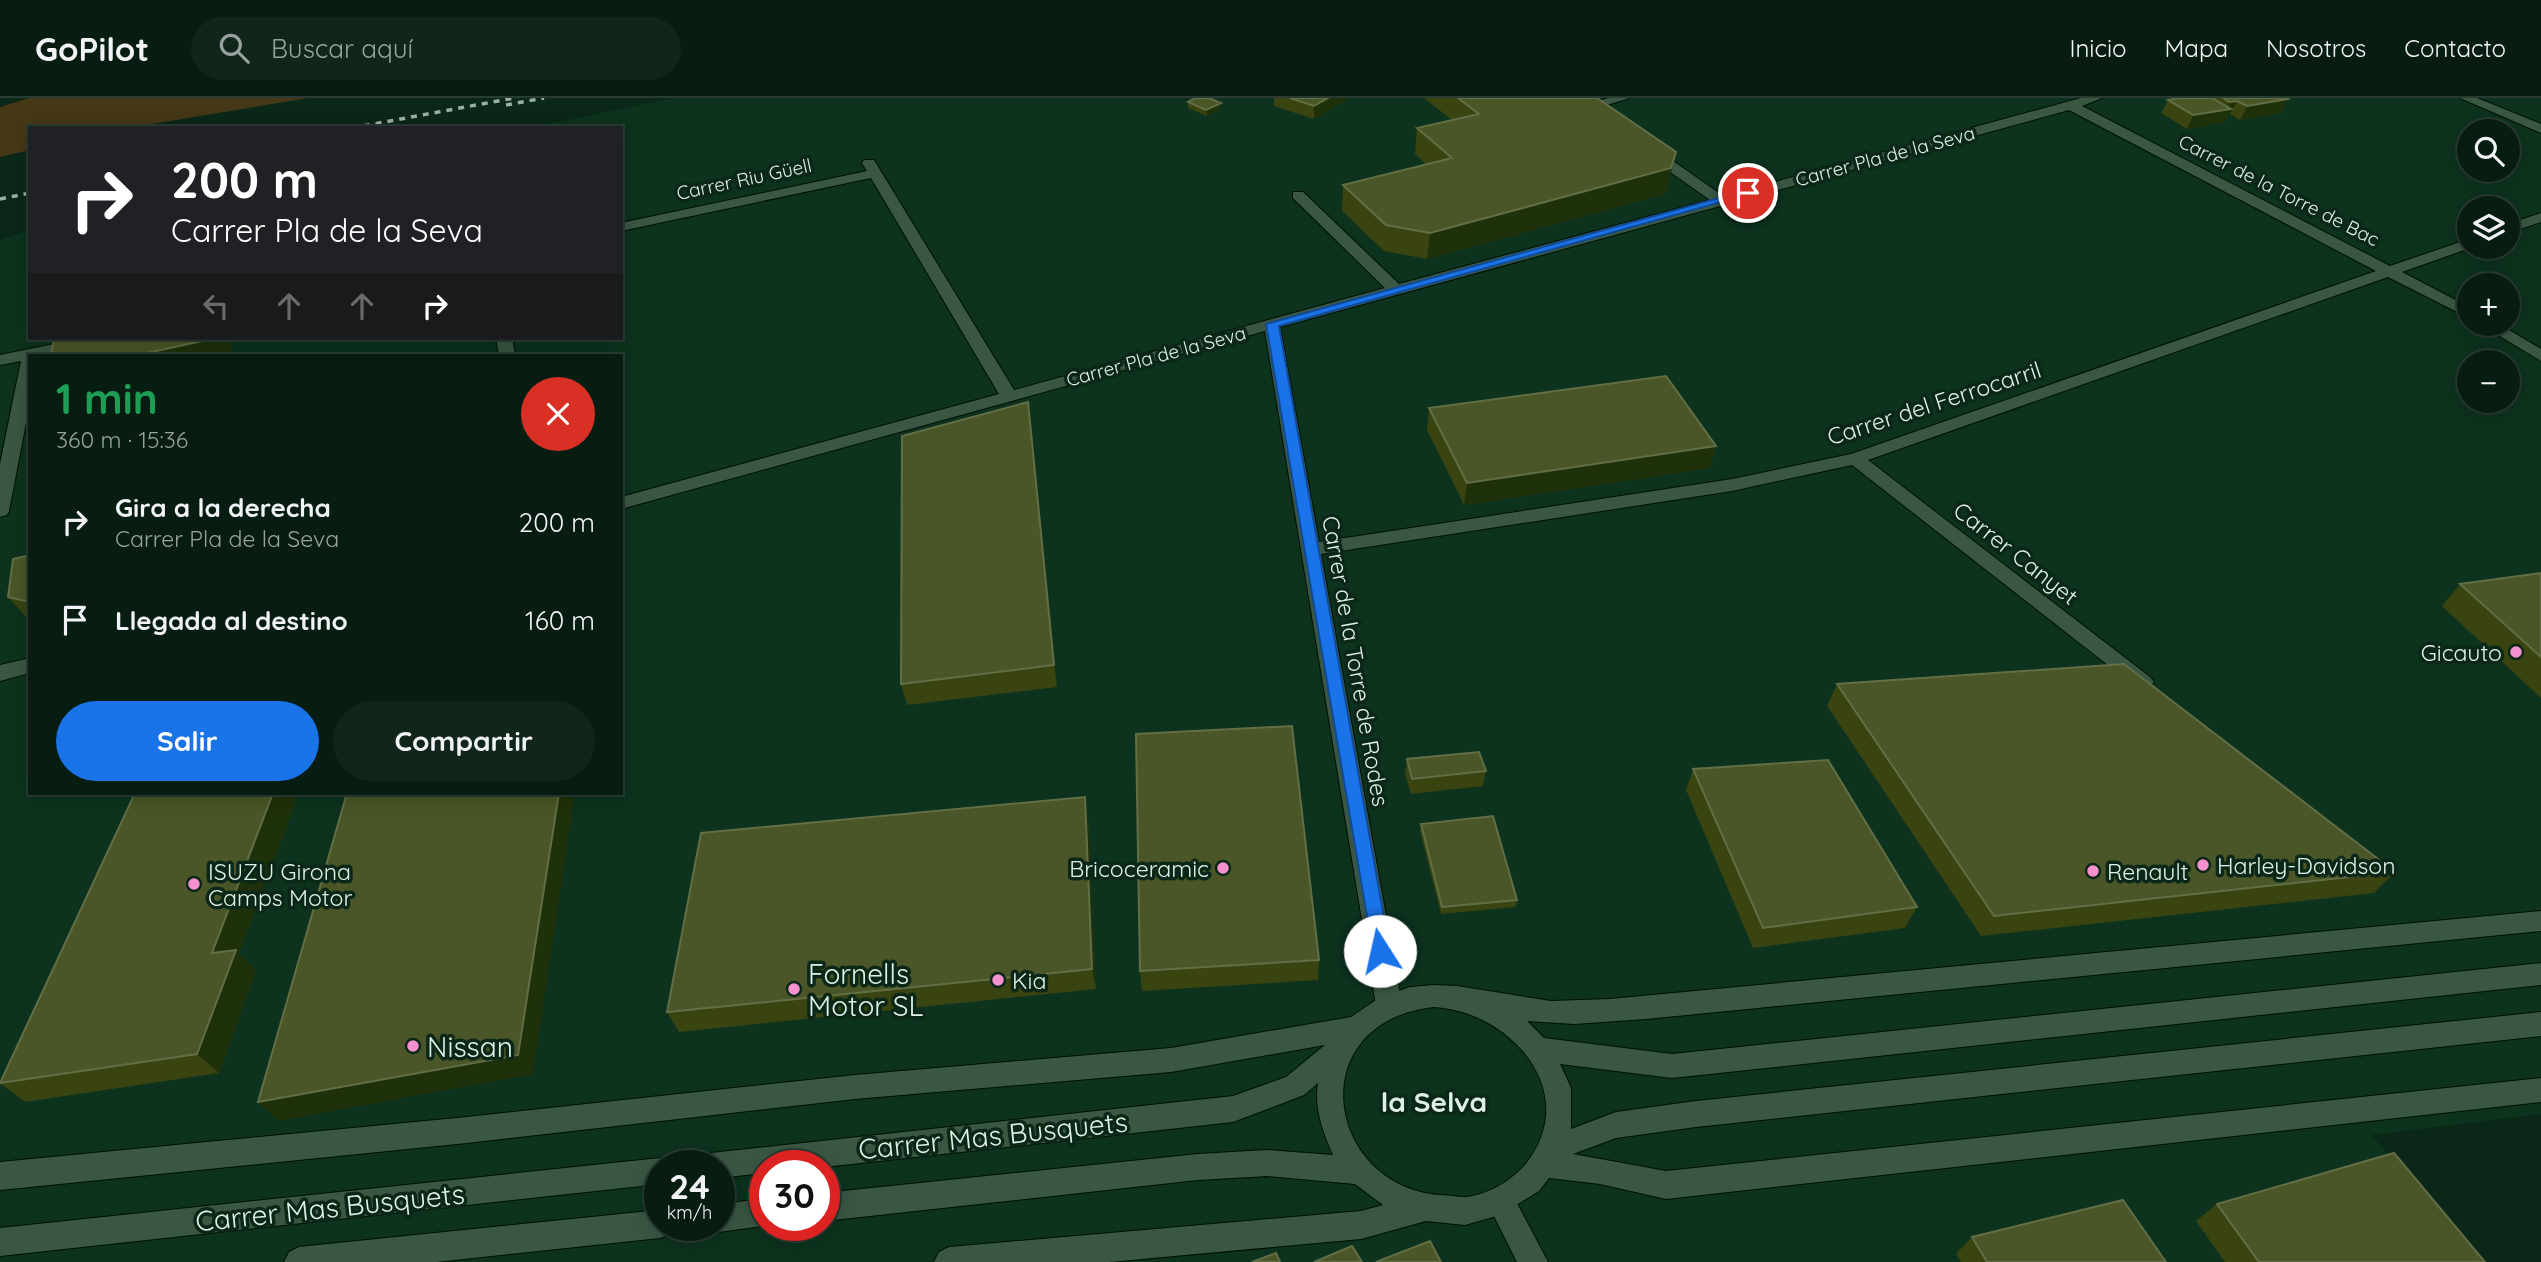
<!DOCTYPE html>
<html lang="es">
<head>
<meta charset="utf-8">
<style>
  :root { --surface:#081d12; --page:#11261b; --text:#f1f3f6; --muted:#98a29f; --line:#293b32; --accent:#1a73e8 }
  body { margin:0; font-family:Quicksand,sans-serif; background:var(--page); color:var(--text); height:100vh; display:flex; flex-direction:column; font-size:26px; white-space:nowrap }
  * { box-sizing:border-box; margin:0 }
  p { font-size:23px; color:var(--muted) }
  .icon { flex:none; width:38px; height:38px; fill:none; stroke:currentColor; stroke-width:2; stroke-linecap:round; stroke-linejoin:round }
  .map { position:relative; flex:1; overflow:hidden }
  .drawer { position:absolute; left:28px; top:256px; width:595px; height:441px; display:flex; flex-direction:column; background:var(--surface); border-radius:0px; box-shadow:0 4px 18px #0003,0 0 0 2px var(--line) }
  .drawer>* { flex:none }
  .hud { position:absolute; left:28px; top:28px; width:595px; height:214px; border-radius:0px; box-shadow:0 4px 18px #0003,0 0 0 2px var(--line); background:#202124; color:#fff; overflow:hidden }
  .tools { position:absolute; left:2457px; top:21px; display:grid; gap:14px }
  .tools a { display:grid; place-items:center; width:63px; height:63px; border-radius:50%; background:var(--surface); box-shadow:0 4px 18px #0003,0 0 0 2px var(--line); font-size:35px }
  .speed { position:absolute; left:644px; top:1052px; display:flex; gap:14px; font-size:35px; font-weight:700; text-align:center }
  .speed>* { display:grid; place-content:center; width:91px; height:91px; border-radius:50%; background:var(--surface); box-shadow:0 4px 18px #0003,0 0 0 2px var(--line); line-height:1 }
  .speed small { font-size:18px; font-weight:400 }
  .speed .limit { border:10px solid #d22; background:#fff; color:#111 }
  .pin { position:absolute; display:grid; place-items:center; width:60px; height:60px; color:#fff; margin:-30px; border:4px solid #fff; border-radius:50%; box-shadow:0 2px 7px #0007 }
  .me { position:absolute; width:77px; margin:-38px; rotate:350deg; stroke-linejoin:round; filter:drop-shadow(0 0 5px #0008) }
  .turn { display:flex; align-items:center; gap:24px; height:147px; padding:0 28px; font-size:32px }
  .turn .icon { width:91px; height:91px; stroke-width:2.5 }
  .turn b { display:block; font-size:49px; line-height:60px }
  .lanes { display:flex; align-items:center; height:66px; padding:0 28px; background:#0003; justify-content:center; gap:35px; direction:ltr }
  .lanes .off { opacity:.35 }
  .round { display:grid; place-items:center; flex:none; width:74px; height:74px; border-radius:37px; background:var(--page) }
  .overview { display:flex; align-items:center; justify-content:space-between; height:119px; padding:0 28px }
  h1 { font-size:42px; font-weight:800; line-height:52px; color:#1e9e55 }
  .button { display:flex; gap:14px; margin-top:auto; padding:14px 28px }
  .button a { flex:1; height:80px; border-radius:42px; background:var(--accent); color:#fff; font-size:28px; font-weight:800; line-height:80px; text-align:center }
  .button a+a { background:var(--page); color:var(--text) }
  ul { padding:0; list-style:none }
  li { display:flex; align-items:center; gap:21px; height:98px; padding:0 28px }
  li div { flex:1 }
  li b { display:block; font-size:26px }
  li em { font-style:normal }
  header { display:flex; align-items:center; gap:42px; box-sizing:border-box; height:98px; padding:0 35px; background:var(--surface); border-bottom:2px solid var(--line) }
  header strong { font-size:33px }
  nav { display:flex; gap:38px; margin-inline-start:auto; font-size:24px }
  .search { width:490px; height:63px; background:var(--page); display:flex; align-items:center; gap:18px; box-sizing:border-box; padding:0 24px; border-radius:38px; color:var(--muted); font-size:26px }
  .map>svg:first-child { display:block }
  .built { fill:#0d321e; fill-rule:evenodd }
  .green { fill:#453817 }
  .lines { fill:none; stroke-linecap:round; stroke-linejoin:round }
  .street-casing { stroke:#001004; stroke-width:2 }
  .secondary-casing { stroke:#001004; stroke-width:2 }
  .street { fill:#3a5744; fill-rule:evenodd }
  .secondary { fill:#3a5744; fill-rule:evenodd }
  .rail { stroke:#9bb0a4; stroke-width:3.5; stroke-dasharray:6 6; stroke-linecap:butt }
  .wall { fill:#394410 }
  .shaded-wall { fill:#1f310a }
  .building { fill:#4a5627; stroke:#626e45; stroke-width:2 }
  .route { fill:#1a73e8; stroke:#114b97; stroke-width:2 }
  .poi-dot { fill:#f690cf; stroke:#0b2718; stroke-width:2.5 }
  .labels { text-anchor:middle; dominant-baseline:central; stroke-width:7; stroke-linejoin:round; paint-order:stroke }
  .far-street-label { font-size:19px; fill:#dff0e5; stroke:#0b2718 }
  .street-label { font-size:23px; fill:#dff0e5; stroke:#0b2718 }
  .poi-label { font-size:23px; fill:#dff0e5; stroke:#0b2718; text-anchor:start }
  .near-poi-label { font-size:28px; fill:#dff0e5; stroke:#0b2718; text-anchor:start }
  .near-neighbourhood-label { font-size:28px; font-weight:bold; fill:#dff0e5; stroke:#0b2718 }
  .near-street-label { font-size:28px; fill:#dff0e5; stroke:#0b2718 }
</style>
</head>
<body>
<header>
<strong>GoPilot</strong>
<div class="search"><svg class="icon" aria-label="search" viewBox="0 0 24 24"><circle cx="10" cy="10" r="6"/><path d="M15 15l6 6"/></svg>Buscar aquí</div>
<nav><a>Inicio</a><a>Mapa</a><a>Nosotros</a><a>Contacto</a></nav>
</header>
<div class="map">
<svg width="2541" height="1164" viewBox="0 0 2541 1164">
  <rect width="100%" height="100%" fill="#0b2718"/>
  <path class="built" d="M674,0H2541V1016L2372,1037L2474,1164H0V142L30,132V240H621V30H529ZM2469,33H2508V72H2469ZM2469,110H2508V149H2469ZM2469,187H2508V226H2469ZM30,257H621V695H30ZM2469,264H2508V303H2469ZM660,1068H719V1127H660ZM765,1068H824V1127H765Z"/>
  <path class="green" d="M29,0H308L128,30H30V52L0,59V9Z"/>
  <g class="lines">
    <defs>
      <path id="street" d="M1608,0H1630L1587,13L1580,9Z
        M2081,0H2102L2082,8L2390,168L2469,141V149H2473L2402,174L2469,209V220L2388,179L1868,362L2150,579L2154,584L2150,589L2143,592L2136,589L1852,367L1732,393L1321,456L1402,907L1398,915L1389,918L1380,915L1376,907L1265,233L621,411V399L999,296L871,80L621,133V125L867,73L862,65L864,62H874L1014,292L1385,190L1293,100V94H1303L1399,186L1710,102L1646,57V51H1656L1723,98ZM2069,12L2376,173L1851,356L1732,381L1319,444L1280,229Z
        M2460,0H2477L2541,26V35Z
        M2541,115V124L2508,135V126Z
        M2480,226H2499L2541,251V263Z
        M83,240H113L111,243L46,257H30V304L9,413L7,417L0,419V366L21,263L0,267V257Z
        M496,240H512L515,257H499Z
        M30,560V575L0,583V567Z
        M1501,1090L1511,1094L1548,1164H1517L1487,1104L1491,1094Z"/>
      <path id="secondary" d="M2541,813V833L1646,921L1574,926L1527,923L1544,940L1672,956L2541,865V887L1672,980L1560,966L1571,990V1031L1616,1014L1696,1003L2541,914V938L1696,1029L1616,1040L1573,1056L1666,1073L2541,980V1004L1666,1101L1600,1086L1549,1080L1539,1093L1500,1117L1465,1127L1426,1123L1361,1141L1109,1164H934L939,1154L949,1149L1361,1113L1383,1107L1355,1086L1267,1078L1198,1082L824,1123V1095L1198,1056L1267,1052L1333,1057C1323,1034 1314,1011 1318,985L1304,997L1233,1024L824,1069L765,1068V1075L719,1080V1068H697L701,1059L711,1055L1233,998L1286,979L1325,947L1171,974L855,1001L467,1045L0,1092V1064L467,1019L855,977L1171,950L1351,919L1379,900L1410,889L1434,887L1457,888L1551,903L1610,901ZM1434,909C1509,913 1581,992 1528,1063C1513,1082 1490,1096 1466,1099C1457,1099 1448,1097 1439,1097C1324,1086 1301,924 1434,909Z
        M660,1060L670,1063L672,1068H660V1086L0,1158V1130Z
        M765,1101V1127H770L719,1134L709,1130L708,1127H719V1106Z
        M660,1112V1127H674L670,1136L660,1140L436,1164H284L289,1154L299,1149Z"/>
    </defs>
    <use href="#street" class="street-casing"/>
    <use href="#secondary" class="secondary-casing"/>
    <use href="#street" class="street"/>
    <use href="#secondary" class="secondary"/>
    <path class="rail" d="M506,7L544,0
      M352,30L514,0
      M0,101L30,95"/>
  </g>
  <path class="wall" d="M1274,0H1349L1314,21L1274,8Z
    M1424,0H1597L1670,79L1665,96L1427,161L1384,153L1342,113L1343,87L1426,66L1415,56L1417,30L1452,22Z
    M2179,0H2286L2281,15L2240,22L2230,16H2228L2224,24L2187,31L2161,15L2168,2Z
    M1188,4L1221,11L1207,18L1188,10Z
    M1028,304L1031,325L1057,589L907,607L901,586Z
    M1429,310L1716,348L1710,370L1464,407L1427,332Z
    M30,457V521H28L8,499Z
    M2541,475V600L2442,508L2460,486Z
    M1837,586L2395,774L2374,795L1981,838L1827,608Z
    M1407,661L1486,673L1483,688L1411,696L1405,676Z
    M1693,671L1917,809L1905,830L1753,850L1686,692Z
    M135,695H299L239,855L256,872L219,975L25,1004L0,985V983Z
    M1088,720L1096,891L679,934L667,914Z
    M1421,726L1517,802L1516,809L1441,816L1420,733Z
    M1319,862L1318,882L1142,893L1140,873Z
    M2217,1106L2485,1164H2225L2196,1123Z
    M1972,1139L2166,1164H1961L1956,1156Z"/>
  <path class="shaded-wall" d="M1328,0H1349L1314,21V8Z
    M2288,1L2281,15L2240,22L2247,8Z
    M2237,3L2230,16H2228L2224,24L2187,31L2193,17L2226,12L2230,4Z
    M1221,5V11L1207,18L1206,12Z
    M1676,54L1670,79L1665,96L1427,161L1430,135Z
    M216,240H232V257H138Z
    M1028,304L1031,325L1057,589L1054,567Z
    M1716,348L1710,370L1464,407L1467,385Z
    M273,695H299L239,855L256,872L219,975L197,956L212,855Z
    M559,695H575L533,976L279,1023L258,1004Z
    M1085,699L1088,720L1096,891L1092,871Z"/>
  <path class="building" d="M1195,0H1209L1221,5L1206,12L1188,4Z
    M1290,0H1328L1314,8Z
    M1458,0H1597L1676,54L1671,70L1430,135L1386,127L1343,87L1452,60L1417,30L1479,16Z
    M2179,0H2212L2231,11L2193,17L2168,2Z
    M2223,0H2286L2288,1L2247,8L2237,3L2230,4Z
    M54,240H216L138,257H51Z
    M1666,278L1716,348L1467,385L1429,310Z
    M1028,304L1054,567L901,586L902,338Z
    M30,457V504L8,499L13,461Z
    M2541,475V559L2460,486Z
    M2124,566L2395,774L1994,818L1837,586Z
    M1292,628L1319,862L1140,873L1136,636Z
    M1479,654L1486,673L1412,681L1407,661Z
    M1828,662L1917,809L1763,830L1693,671Z
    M135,695H273L212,855L236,852L197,956L0,985Z
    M347,695H559L518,957L258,1004Z
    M1085,699L1092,871L667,914L701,735Z
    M1493,718L1517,802L1442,809L1421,726Z
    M2394,1055L2485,1164H2259L2217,1106Z
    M2123,1102L2166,1164H1987L1972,1139Z
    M1430,1143L1441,1164H1376Z
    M1352,1148L1362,1164H1314Z
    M1276,1155L1280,1164H1252Z"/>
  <path class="route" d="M1744,93L1753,95L1279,228L1390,853L1387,859L1380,862L1374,859L1266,226Z"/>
  <g class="poi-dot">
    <circle cx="2516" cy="554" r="7"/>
    <circle cx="2203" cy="767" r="7"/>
    <circle cx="1223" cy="770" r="7"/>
    <circle cx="2093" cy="773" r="7"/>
    <circle cx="194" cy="786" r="7"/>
    <circle cx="998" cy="882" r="7"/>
    <circle cx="794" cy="891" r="7"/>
    <circle cx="413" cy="948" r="7"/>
  </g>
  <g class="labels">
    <g class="far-street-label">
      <text transform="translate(1885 58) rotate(-15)">Carrer Pla de la Seva</text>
      <text transform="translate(744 81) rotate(-12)">Carrer Riu Güell</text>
      <text transform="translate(2279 92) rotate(27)">Carrer de la Torre de Bac</text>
      <text transform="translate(1156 258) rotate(-15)">Carrer Pla de la Seva</text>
    </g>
    <g class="street-label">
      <text transform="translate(1934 305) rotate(-18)">Carrer del Ferrocarril</text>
      <text transform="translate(2016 455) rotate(38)">Carrer Canyet</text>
      <text transform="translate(1356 563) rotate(80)">Carrer de la Torre de Rodes</text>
    </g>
    <g class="poi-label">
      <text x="2502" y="554" text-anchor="end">Gicauto</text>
      <text x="2217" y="767">Harley-Davidson</text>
      <text x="1209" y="770" text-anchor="end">Bricoceramic</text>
      <text x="208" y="773">ISUZU Girona<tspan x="208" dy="26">Camps Motor</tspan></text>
      <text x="2107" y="773">Renault</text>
      <text x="1012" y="882">Kia</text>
    </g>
    <g class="near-poi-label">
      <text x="808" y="875">Fornells<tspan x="808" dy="32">Motor SL</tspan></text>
      <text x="427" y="948">Nissan</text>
    </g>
    <g class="near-neighbourhood-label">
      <text x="1434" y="1003">la Selva</text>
    </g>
    <g class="near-street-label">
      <text transform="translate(993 1037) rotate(-6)">Carrer Mas Busquets</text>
      <text transform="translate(330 1109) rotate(-6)">Carrer Mas Busquets</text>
    </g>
  </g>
</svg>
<div class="tools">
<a><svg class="icon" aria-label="search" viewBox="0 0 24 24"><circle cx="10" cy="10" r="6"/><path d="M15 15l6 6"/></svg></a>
<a><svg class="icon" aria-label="layers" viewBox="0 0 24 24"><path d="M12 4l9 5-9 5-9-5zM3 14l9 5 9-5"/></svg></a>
<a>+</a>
<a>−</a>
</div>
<div class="speed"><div>24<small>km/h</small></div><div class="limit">30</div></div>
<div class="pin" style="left:1748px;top:95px;background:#d93025"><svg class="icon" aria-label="arrive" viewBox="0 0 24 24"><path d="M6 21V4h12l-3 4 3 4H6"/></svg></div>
<svg class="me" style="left:1380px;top:853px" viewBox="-20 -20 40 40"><circle r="19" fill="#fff"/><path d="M0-13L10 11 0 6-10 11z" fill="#1a73e8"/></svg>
<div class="hud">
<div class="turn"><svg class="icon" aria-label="right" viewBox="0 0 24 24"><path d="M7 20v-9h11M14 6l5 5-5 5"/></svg><div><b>200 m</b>Carrer Pla de la Seva</div></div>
<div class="lanes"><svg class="icon off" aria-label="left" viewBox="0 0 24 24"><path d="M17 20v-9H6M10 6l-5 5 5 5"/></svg><svg class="icon off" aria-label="ahead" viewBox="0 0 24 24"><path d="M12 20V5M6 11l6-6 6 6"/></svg><svg class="icon off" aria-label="ahead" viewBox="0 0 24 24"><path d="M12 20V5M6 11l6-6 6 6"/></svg><svg class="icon" aria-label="right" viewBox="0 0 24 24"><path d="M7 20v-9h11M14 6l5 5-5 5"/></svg></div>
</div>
<section class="drawer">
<div class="overview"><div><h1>1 min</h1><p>360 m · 15:36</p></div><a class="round" style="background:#d93025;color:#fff"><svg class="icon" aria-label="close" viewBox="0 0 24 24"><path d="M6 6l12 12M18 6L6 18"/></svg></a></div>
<ul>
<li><svg class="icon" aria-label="right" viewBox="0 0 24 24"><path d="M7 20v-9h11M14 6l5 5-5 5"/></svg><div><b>Gira a la derecha</b><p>Carrer Pla de la Seva</p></div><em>200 m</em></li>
<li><svg class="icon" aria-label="arrive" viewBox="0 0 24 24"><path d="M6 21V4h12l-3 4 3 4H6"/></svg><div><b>Llegada al destino</b></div><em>160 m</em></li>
</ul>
<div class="button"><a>Salir</a><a>Compartir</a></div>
</section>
</div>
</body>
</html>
